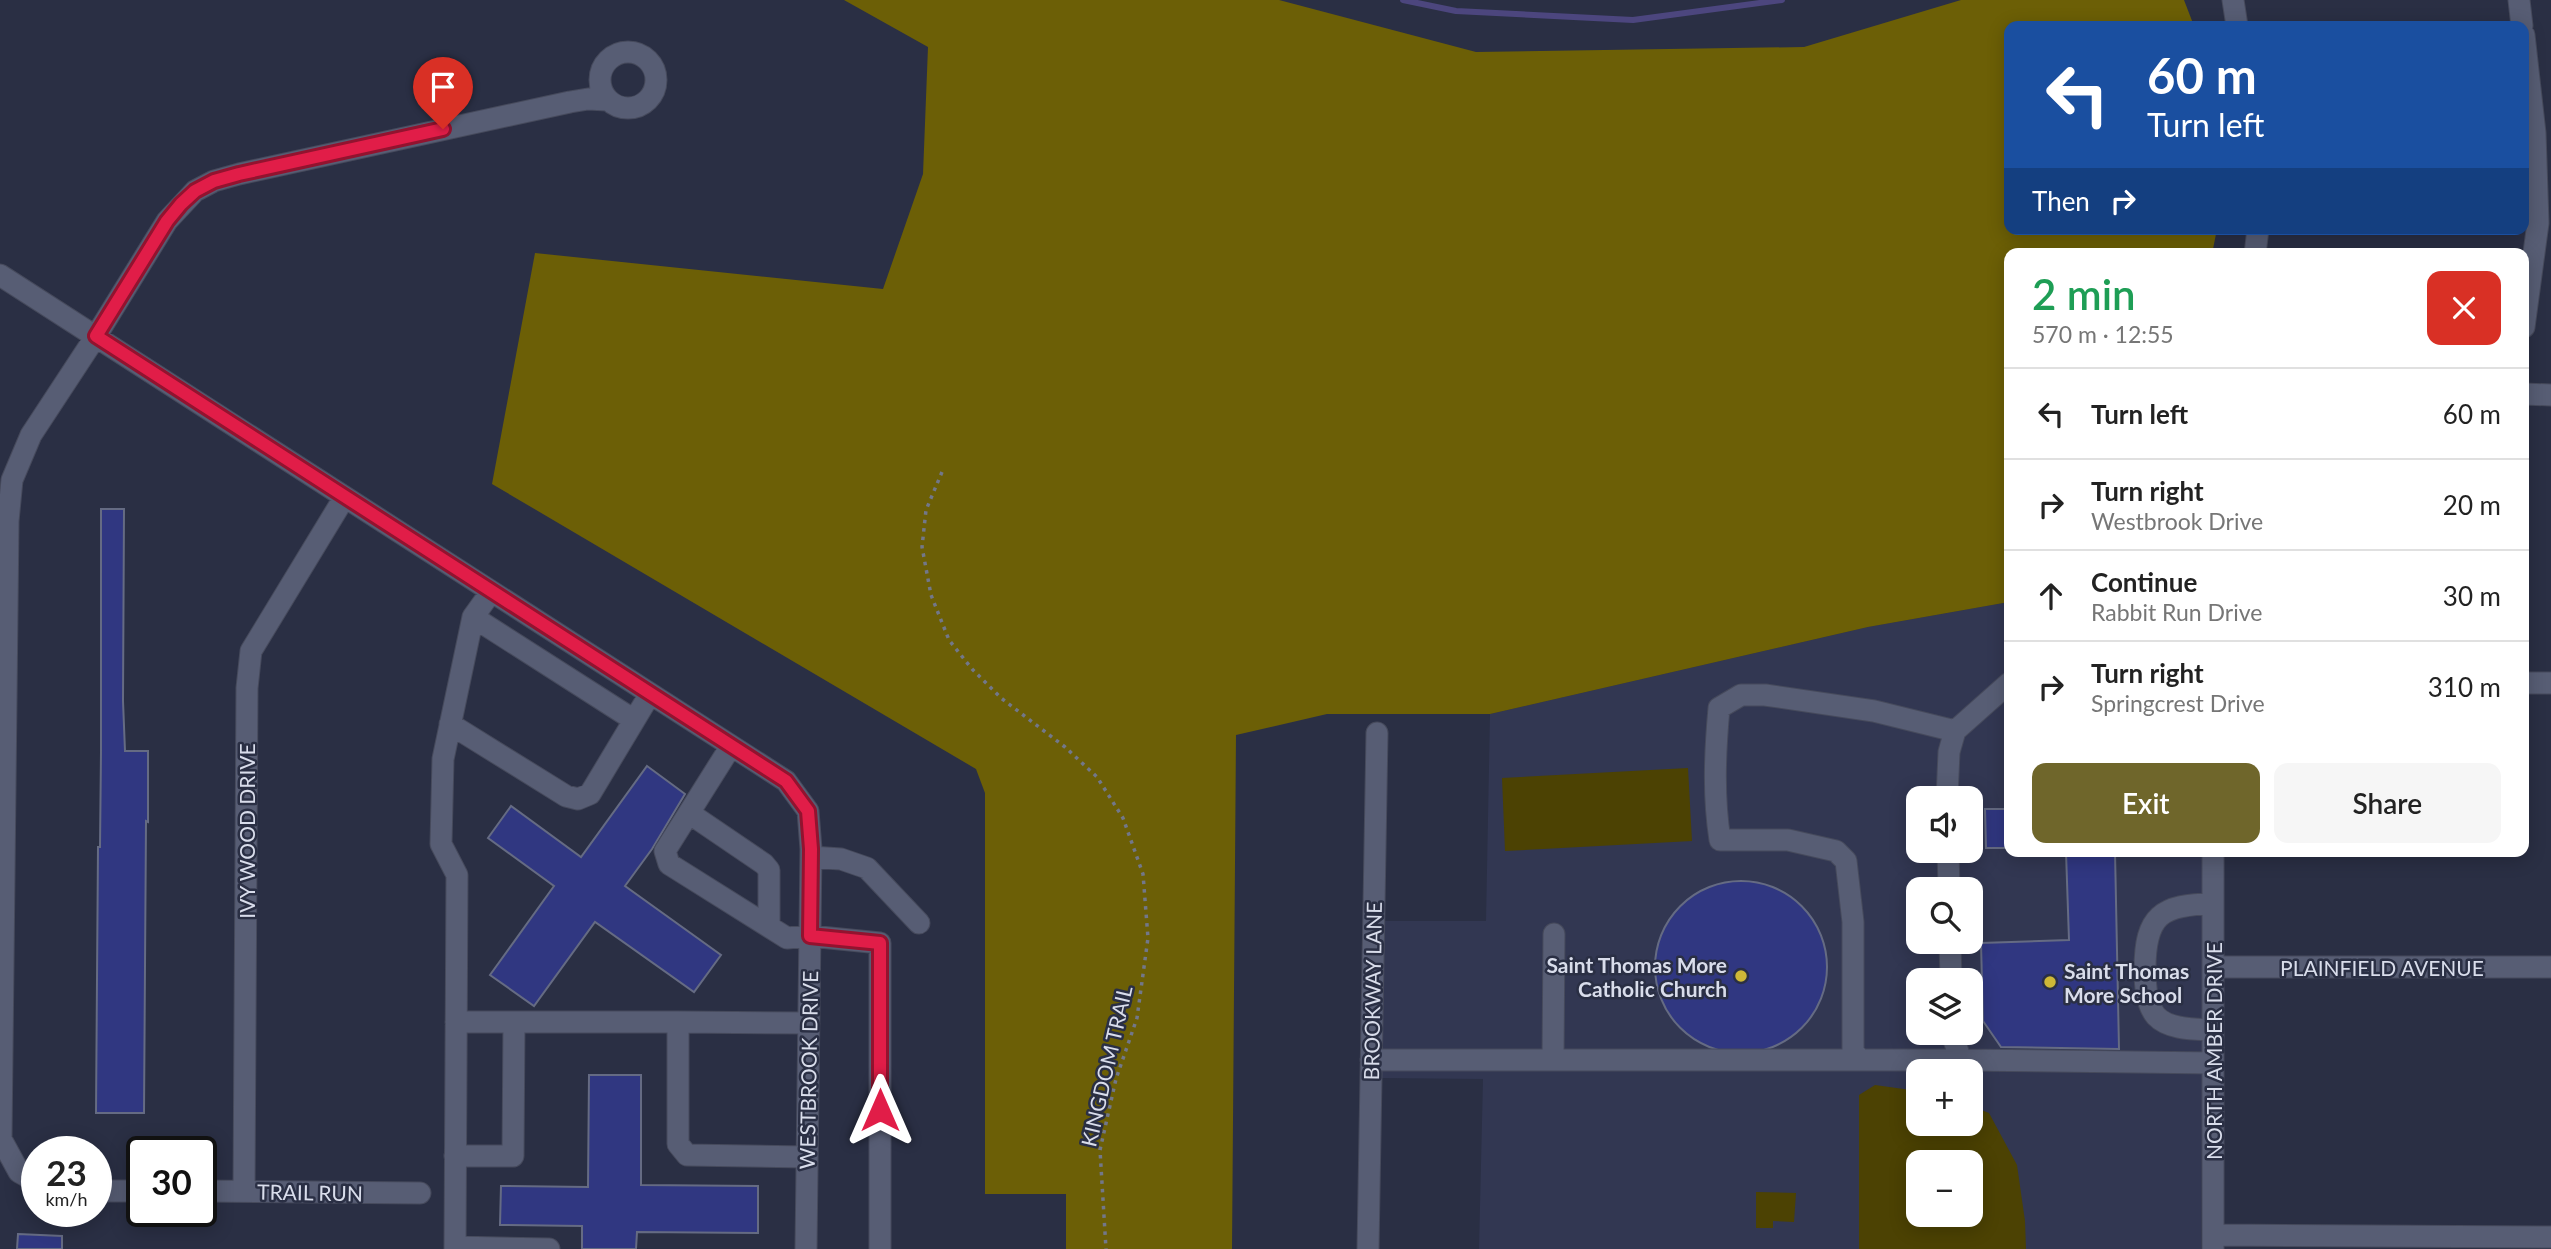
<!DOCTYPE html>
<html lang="en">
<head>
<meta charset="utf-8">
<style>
  :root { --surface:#fff; --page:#f6f6f6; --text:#222; --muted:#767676; --line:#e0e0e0; --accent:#6f662b }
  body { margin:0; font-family:Lato,sans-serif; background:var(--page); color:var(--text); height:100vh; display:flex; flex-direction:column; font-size:26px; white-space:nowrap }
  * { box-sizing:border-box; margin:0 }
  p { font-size:23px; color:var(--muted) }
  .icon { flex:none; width:38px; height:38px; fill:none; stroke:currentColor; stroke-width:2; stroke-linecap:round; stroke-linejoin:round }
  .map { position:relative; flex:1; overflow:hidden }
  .drawer { position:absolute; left:2004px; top:248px; width:525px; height:609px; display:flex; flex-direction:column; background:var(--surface); border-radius:14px; box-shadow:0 4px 18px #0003 }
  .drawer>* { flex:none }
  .top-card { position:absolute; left:2004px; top:21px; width:525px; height:214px; border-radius:14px; box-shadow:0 4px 18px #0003; background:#1a4fa0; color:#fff; overflow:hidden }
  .tools { position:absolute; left:1906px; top:786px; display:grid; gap:14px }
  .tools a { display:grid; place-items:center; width:77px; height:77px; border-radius:14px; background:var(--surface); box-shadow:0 4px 18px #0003; font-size:35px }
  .speed { position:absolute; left:21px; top:1136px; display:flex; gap:14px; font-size:35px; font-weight:700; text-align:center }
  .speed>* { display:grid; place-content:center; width:91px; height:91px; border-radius:50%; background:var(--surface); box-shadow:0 4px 18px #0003; line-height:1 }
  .speed small { font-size:18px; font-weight:400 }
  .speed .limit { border:4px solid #111; border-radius:10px; background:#fff; color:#111 }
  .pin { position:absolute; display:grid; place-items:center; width:60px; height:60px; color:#fff; margin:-72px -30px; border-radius:50% 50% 50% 0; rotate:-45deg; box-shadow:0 0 7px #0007 }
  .pin .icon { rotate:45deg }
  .me { position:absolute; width:77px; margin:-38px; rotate:0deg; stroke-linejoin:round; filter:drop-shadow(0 0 5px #0008) }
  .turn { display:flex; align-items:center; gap:24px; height:147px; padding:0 28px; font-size:32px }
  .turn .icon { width:91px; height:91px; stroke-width:2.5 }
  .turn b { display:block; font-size:49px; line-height:60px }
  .then { display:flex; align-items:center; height:66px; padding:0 28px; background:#0003; gap:14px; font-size:26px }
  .round { display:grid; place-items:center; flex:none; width:74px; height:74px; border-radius:14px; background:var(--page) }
  .headline { display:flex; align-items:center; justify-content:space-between; height:119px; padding:0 28px }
  h1 { font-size:42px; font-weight:600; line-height:52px; color:#1e9e55 }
  .primary-button { display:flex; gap:14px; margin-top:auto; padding:14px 28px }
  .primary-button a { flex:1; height:80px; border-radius:14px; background:var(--accent); color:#fff; font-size:28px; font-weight:600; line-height:80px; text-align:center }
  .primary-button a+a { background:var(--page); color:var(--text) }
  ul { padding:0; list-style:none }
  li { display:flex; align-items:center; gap:21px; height:91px; padding:0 28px; border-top:2px solid var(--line) }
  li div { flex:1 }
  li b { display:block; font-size:26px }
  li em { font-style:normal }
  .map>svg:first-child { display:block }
  .built { fill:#323752; fill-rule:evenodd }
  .green { fill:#4c4203; fill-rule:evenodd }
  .forest { fill:#6c5f06 }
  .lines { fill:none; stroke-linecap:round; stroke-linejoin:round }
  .stream { stroke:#4c467e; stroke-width:6 }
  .building { fill:#303781; stroke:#656b83; stroke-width:2 }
  .minor-casing { stroke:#464a5c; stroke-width:23 }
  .path { stroke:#727789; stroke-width:3.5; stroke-dasharray:3.5 5; stroke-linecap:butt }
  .minor { stroke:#575d74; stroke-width:21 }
  .route-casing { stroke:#92132f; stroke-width:18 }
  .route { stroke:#e11d48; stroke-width:12 }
  .poi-dot { fill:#ceb837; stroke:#2a2f44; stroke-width:2.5 }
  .labels { text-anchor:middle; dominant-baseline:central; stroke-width:5; stroke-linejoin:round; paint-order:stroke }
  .street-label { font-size:21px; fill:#d9ddeb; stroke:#2a2f44 }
  .poi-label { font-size:21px; font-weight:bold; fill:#d9ddeb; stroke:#2a2f44; text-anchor:end }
</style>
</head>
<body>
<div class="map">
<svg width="2551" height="1249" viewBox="0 0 2551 1249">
  <rect width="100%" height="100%" fill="#2a2f44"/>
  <path class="built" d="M2009,602V852H2204L2201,1249H1479L1483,1079L1381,1078L1384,921H1486L1490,714L1868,627ZM1918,798H1970V850H1918ZM1918,889H1970V942H1918ZM1918,980H1970V1032H1918ZM1918,1071H1970V1124H1918ZM1918,1162H1970V1214H1918Z"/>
  <path class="green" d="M1688,768L1692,841L1505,851L1502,778Z
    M1875,1085L1918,1091V1124H1970L1971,1106L1989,1113L2017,1165L2025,1221L2026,1249H1859V1095ZM1918,1162H1970V1214H1918Z
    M1756,1192L1796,1193L1794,1222L1773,1221V1228H1756Z"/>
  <path class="forest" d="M844,0H1279L1476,52L1804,47L1961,0H2184L2194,26H2009V229H2217L2212,254H2009V602L1868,627L1490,714H1327L1236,735L1232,1249H1066V1194H985V793L976,769L492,484L535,253L883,289L923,174L928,47Z"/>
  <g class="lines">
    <path class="stream" d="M1403,0L1456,11L1633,20L1782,0"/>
  </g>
  <path class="building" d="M101,509H124L123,701L125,751H148V822L146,821L144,1113H96L98,847H100L101,752Z
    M647,766L685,794L652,849L625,886L721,955L694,992L595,922L534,1006L490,975L554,886L488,838L511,806L581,857Z
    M1985,809H2009V848H1986Z
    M2066,852H2115L2119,1049L2001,1047L1983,1021L1981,943L2069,940Z
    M1655 967a86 86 0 1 1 172 0a86 86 0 1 1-172 0Z
    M589,1075H641V1185L758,1186V1233L637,1232L636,1249H582V1226L500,1225L501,1186L588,1187Z
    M18,1234L62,1236V1249H17Z"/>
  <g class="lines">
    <defs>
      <path id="minor" d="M2233,0L2237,26
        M2519,0L2522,26
        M2524,35L2535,133L2538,223L2524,327
        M600 80a28 28 0 1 1 56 0a28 28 0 1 1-56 0Z
        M2255,254L2258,229
        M0,275L786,781L808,811L811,849L806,1249
        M2524,394L2551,395
        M473,617L634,720
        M2524,683H2551
        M450,724L566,796L578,799L590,794L650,694
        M1955,731L1874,711L1765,695H1741L1719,708C1715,752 1713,796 1720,840H1788L1836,851L1846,861L1853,922V1051L1860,1060H1961
        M731,746L665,851L669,864L787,938L810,936L880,943V1249
        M1947,798L1949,752L1955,731L2009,683
        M689,813L764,864L769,870V926
        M1948,850L1949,889
        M2213,852V1249
        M811,857L841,859L867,868L919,923
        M2213,904C2161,904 2145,916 2145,969C2145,984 2146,1004 2156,1016C2169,1030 2196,1029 2213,1030
        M1950,942L1951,980
        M2213,967H2551
        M456,1022H678
        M1951,1032L1961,1060L2213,1063
        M1371,1060H1553L1554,934
        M1553,1060H1860
        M455,1156H513L514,1022
        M807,1157L687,1155L678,1144V1022L809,1023
        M37,1182L19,1172L1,1139L8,521L12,480L31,435L96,336L167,221L195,191L214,181L239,174L570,102L588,99L607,100
        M96,1191H142
        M201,1191L420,1193
        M244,1191L247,688L251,651L344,498
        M2213,1235L2551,1237
        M455,1247L549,1249
        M455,1249L457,875L441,844L443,759L473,617L491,592
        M1368,1249L1377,733"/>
    </defs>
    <use href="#minor" class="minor-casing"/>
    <path class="path" d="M942,472L926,510L922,547L931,595L949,640L972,669L1001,698L1065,747L1097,777L1123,818L1143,874L1148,938L1137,1018L1116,1079L1100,1150L1106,1249"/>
    <use href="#minor" class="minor"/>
  </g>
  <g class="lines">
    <defs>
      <path id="route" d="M443,129L239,174L214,181L195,191L181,204L167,221L96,336L786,781L808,811L811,849L810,936L880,943V1110"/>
    </defs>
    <use href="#route" class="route-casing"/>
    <use href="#route" class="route"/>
  </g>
  <g class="poi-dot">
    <circle cx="1741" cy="976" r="7"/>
    <circle cx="2050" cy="982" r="7"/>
  </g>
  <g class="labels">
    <g class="street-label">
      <text transform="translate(246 831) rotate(-90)">IVY WOOD DRIVE</text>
      <text x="2382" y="967">PLAINFIELD AVENUE</text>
      <text transform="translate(1372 991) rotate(-89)">BROOKWAY LANE</text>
      <text transform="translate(2213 1051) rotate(-90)">NORTH AMBER DRIVE</text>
      <text transform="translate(1106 1066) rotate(-77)">KINGDOM TRAIL</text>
      <text transform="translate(808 1070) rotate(-89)">WESTBROOK DRIVE</text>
      <text transform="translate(310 1192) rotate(1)">TRAIL RUN</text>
    </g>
    <g class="poi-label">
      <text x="1727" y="964">Saint Thomas More<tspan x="1727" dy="24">Catholic Church</tspan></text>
      <text x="2064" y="970" text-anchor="start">Saint Thomas<tspan x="2064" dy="24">More School</tspan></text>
    </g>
  </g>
</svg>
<div class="tools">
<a><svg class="icon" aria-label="sound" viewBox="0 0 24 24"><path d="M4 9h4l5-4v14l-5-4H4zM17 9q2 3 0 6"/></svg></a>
<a><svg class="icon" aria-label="search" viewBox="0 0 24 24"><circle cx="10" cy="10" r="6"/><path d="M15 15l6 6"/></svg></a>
<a><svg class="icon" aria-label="layers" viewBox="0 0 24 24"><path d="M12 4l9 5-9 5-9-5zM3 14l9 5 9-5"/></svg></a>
<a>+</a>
<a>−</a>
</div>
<div class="speed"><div>23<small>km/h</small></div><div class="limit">30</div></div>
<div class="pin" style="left:443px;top:129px;background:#d93025"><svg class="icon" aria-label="arrive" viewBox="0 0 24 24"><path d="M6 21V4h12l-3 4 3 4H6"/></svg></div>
<svg class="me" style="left:880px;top:1110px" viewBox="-20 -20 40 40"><path d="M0-17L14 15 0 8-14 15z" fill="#e11d48" stroke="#fff" stroke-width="4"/></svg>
<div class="top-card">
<div class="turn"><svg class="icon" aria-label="left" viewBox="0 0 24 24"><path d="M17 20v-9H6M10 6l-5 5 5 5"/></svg><div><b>60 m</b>Turn left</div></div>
<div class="then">Then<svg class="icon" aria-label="right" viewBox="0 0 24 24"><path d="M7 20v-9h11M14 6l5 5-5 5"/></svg></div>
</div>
<section class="drawer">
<div class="headline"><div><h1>2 min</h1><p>570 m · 12:55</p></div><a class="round" style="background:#d93025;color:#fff"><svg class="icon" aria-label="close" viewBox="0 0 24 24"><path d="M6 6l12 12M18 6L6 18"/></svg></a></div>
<ul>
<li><svg class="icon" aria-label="left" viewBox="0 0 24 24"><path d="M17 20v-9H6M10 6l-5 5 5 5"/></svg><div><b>Turn left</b></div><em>60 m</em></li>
<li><svg class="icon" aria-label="right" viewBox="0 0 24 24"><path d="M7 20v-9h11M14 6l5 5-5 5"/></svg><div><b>Turn right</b><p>Westbrook Drive</p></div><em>20 m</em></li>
<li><svg class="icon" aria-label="ahead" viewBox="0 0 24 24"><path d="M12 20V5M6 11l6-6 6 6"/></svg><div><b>Continue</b><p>Rabbit Run Drive</p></div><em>30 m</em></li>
<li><svg class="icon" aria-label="right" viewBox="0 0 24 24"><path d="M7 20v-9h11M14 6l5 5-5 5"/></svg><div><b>Turn right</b><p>Springcrest Drive</p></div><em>310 m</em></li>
</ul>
<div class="primary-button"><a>Exit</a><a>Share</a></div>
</section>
</div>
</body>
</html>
